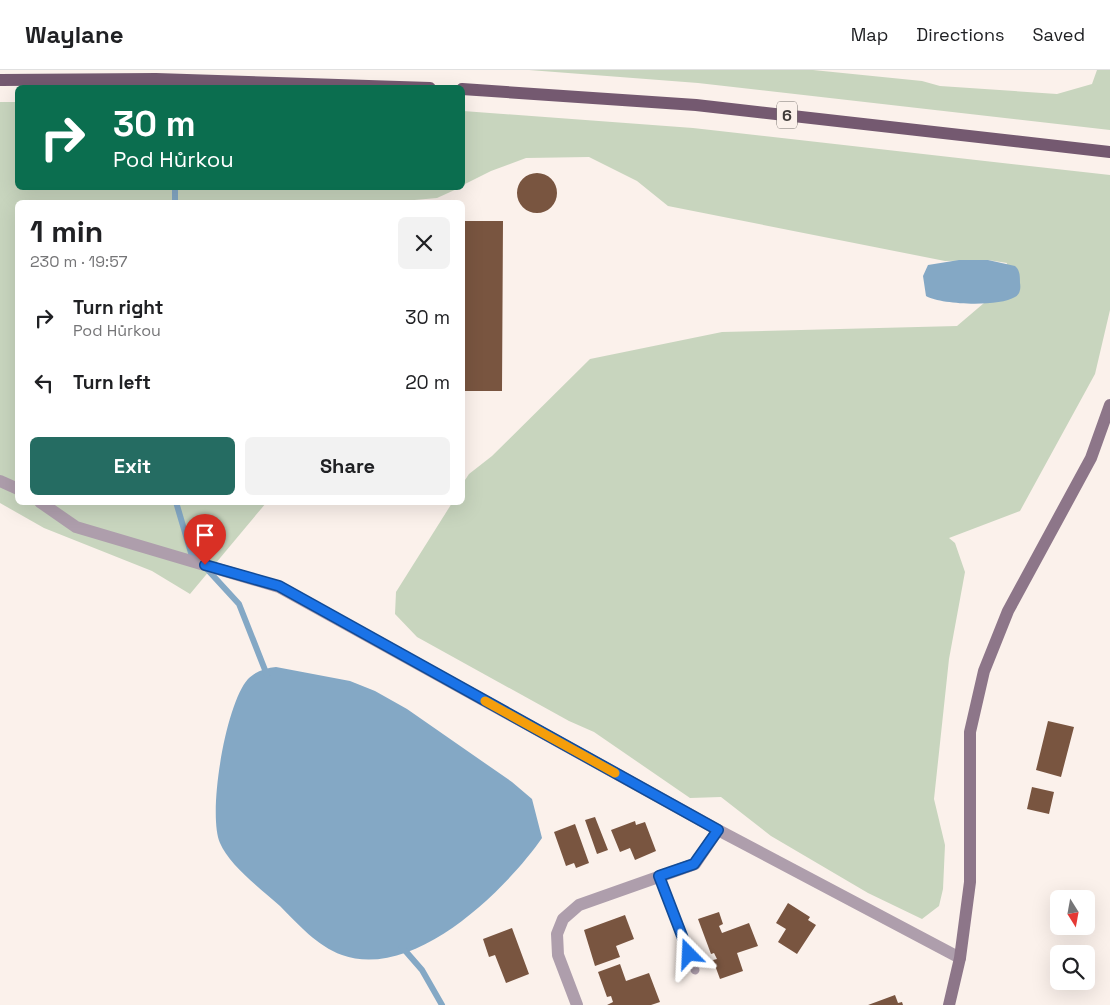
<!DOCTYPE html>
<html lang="en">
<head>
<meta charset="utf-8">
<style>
  :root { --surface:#fff; --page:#f2f2f2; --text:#202124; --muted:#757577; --line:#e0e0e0; --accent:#256c62 }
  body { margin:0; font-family:"Space Grotesk",sans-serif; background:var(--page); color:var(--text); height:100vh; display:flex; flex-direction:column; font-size:19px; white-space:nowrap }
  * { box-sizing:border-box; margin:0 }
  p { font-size:16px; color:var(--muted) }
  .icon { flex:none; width:28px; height:28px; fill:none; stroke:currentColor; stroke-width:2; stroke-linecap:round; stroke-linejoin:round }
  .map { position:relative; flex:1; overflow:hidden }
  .details { position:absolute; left:15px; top:130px; width:450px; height:305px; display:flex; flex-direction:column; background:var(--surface); border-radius:8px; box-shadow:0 5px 20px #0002 }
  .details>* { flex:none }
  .hud { position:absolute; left:15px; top:15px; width:450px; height:105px; border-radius:8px; box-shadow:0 5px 20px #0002; background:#0b6e4f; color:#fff; overflow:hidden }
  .needle { width:32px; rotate:169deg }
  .tools { position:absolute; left:1050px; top:820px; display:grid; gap:10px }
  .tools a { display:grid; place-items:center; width:45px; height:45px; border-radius:8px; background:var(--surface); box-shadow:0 5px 20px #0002; font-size:25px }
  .pin { position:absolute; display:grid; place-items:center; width:42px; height:42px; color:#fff; margin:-51px -21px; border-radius:50% 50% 50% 0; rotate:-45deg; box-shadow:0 0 5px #0007 }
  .pin .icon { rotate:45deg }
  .me { position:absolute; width:55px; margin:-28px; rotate:339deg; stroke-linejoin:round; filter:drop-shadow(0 0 4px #0008) }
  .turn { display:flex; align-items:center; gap:18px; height:105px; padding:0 15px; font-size:22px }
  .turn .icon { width:65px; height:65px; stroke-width:2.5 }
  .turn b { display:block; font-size:35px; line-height:42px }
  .round { display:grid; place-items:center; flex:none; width:52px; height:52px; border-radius:8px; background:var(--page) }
  .headline { display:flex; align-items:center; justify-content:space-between; height:85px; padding:0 15px }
  h1 { font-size:30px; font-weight:600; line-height:38px }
  .cta { display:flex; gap:10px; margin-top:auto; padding:10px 15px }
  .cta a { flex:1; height:58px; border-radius:8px; background:var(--accent); color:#fff; font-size:20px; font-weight:600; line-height:58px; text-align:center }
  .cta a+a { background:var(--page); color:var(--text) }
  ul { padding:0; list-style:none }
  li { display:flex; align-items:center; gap:15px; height:65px; padding:0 15px }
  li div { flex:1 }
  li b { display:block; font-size:19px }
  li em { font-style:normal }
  header { display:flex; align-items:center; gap:30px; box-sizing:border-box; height:70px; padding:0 25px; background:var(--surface); border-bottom:1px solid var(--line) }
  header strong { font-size:24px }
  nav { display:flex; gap:28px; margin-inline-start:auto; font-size:18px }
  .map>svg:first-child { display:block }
  .green { fill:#c8d5be }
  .water { fill:#84a8c5 }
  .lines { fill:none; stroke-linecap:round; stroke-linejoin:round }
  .stream { stroke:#84a8c5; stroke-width:6 }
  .building { fill:#795540 }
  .lane { stroke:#ae9eac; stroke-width:9 }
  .street { stroke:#ae9eac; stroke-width:12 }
  .secondary { stroke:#8d7689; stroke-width:12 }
  .primary { stroke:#745970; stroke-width:12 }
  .route-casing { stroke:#114b97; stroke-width:12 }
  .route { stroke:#1a73e8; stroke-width:9 }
  .slow { stroke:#f59e0b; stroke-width:9 }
  .labels { text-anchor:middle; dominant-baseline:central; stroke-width:5; stroke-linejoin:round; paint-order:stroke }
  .shield { fill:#fbf1eb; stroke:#77726e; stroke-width:1 }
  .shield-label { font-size:16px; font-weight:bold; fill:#3f3b39 }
</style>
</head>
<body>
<header>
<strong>Waylane</strong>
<nav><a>Map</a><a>Directions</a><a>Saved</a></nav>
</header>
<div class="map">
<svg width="1110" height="935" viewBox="0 0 1110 935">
  <rect width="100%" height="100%" fill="#fbf1eb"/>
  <path class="green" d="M529,0H813L922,11L940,16L1057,24L1092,14L1097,0H1110V60L698,13Z
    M0,32H17L18,118H459L437,128L392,132H18V432L266,433L190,524L152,501L44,458L0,433Z
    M463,41L693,58L1110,105V240L1095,304L1020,441L949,468L955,473L965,502L949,589L934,729L945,775L943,819L939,836L922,849L868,823L771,766L721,727L690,728L594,662L569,651L417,567L395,544L396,522L452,433L462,432L463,413L469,404L492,386L590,289L722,262L957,256L984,233L998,231L1007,193L988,190L945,191L668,136L637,111L589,87L526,88L491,101L463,115Z"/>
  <path class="water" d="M959,190H988L1015,196C1020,200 1020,206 1020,213C1021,218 1020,225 1015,227C999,237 942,235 926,226L923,206L928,195Z
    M276,597L350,611L375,621L407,639L512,712L532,729L542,768C505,821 413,911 342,885C317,876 298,854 280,836C262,820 229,795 220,773C207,743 226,633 248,609C256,601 266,598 276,597Z"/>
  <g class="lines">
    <path class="stream" d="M175,132V118
      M176,432L191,483L199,491
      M206,498L239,534L267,605
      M402,877L422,900L442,935"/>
  </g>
  <path class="building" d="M517 123a20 20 0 1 1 40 0a20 20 0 1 1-40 0Z
    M462,151H503L502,321H462Z
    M1048,651L1074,657L1061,707L1036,700Z
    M1032,717L1054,722L1049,744L1027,739Z
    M595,747L608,780L597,784L585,750Z
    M635,751L636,755L645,752L656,781L635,790L630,778L620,782L611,760Z
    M575,754L589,793L576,798L574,793L566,796L554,762Z
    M788,833L810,847L808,850L816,855L797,884L778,872L786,859L776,853Z
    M719,842L723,854L719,856L722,863L749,853L758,876L737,883L743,901L720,909L713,890L717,889L714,883L711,884L698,849Z
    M625,845L634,869L616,876L620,887L595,896L584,860Z
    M512,858L529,904L506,913L495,885L489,887L483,869Z
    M620,894L626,911L649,903L660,932L651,935H607L613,932L611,926L607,927L598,902Z
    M895,925L898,933L902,932L903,935H868Z"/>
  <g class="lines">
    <path class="lane" d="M659,806L695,900"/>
    <path class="street" d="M0,411L18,419
      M40,432L76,457L279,517L718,760L960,888
      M577,935L558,885L557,864L563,849L579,835L695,794L718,760"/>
    <path class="secondary" d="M949,935L960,888L970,812V662L984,601L1008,541L1091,388L1110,335"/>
    <path class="primary" d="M0,10L156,9L430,18
      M462,19L696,35L1110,82"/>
  </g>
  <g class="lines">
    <defs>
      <path id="route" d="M205,495L279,516L718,760L694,794L659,806L689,884"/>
    </defs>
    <use href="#route" class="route-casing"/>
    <use href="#route" class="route"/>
    <path class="slow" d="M485,631L615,703"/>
  </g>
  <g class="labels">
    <rect class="shield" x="777" y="31.5" width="20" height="27" rx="4"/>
    <g class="shield-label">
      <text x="787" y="45">6</text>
    </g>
  </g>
</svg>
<div class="tools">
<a><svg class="needle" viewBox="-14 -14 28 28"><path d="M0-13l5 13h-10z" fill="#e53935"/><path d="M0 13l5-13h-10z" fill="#757577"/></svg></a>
<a><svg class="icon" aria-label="search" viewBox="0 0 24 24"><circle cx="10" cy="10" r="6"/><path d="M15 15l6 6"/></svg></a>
</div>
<div class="pin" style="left:205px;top:495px;background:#d93025"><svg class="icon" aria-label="arrive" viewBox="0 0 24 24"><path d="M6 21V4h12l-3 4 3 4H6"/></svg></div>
<svg class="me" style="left:689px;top:884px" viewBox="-20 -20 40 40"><path d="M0-17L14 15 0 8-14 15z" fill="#1a73e8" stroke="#fff" stroke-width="4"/></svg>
<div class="hud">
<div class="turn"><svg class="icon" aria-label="right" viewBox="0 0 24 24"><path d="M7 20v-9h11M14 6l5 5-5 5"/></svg><div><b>30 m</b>Pod Hůrkou</div></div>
</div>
<section class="details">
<div class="headline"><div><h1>1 min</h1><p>230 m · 19:57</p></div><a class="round"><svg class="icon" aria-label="close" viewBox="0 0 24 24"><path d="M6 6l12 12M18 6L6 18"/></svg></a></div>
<ul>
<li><svg class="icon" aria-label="right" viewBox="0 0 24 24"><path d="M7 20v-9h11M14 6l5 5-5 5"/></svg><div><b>Turn right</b><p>Pod Hůrkou</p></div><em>30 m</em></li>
<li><svg class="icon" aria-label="left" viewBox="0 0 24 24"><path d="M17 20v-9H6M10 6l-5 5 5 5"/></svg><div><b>Turn left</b></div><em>20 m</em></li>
</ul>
<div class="cta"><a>Exit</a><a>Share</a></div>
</section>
</div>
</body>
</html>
